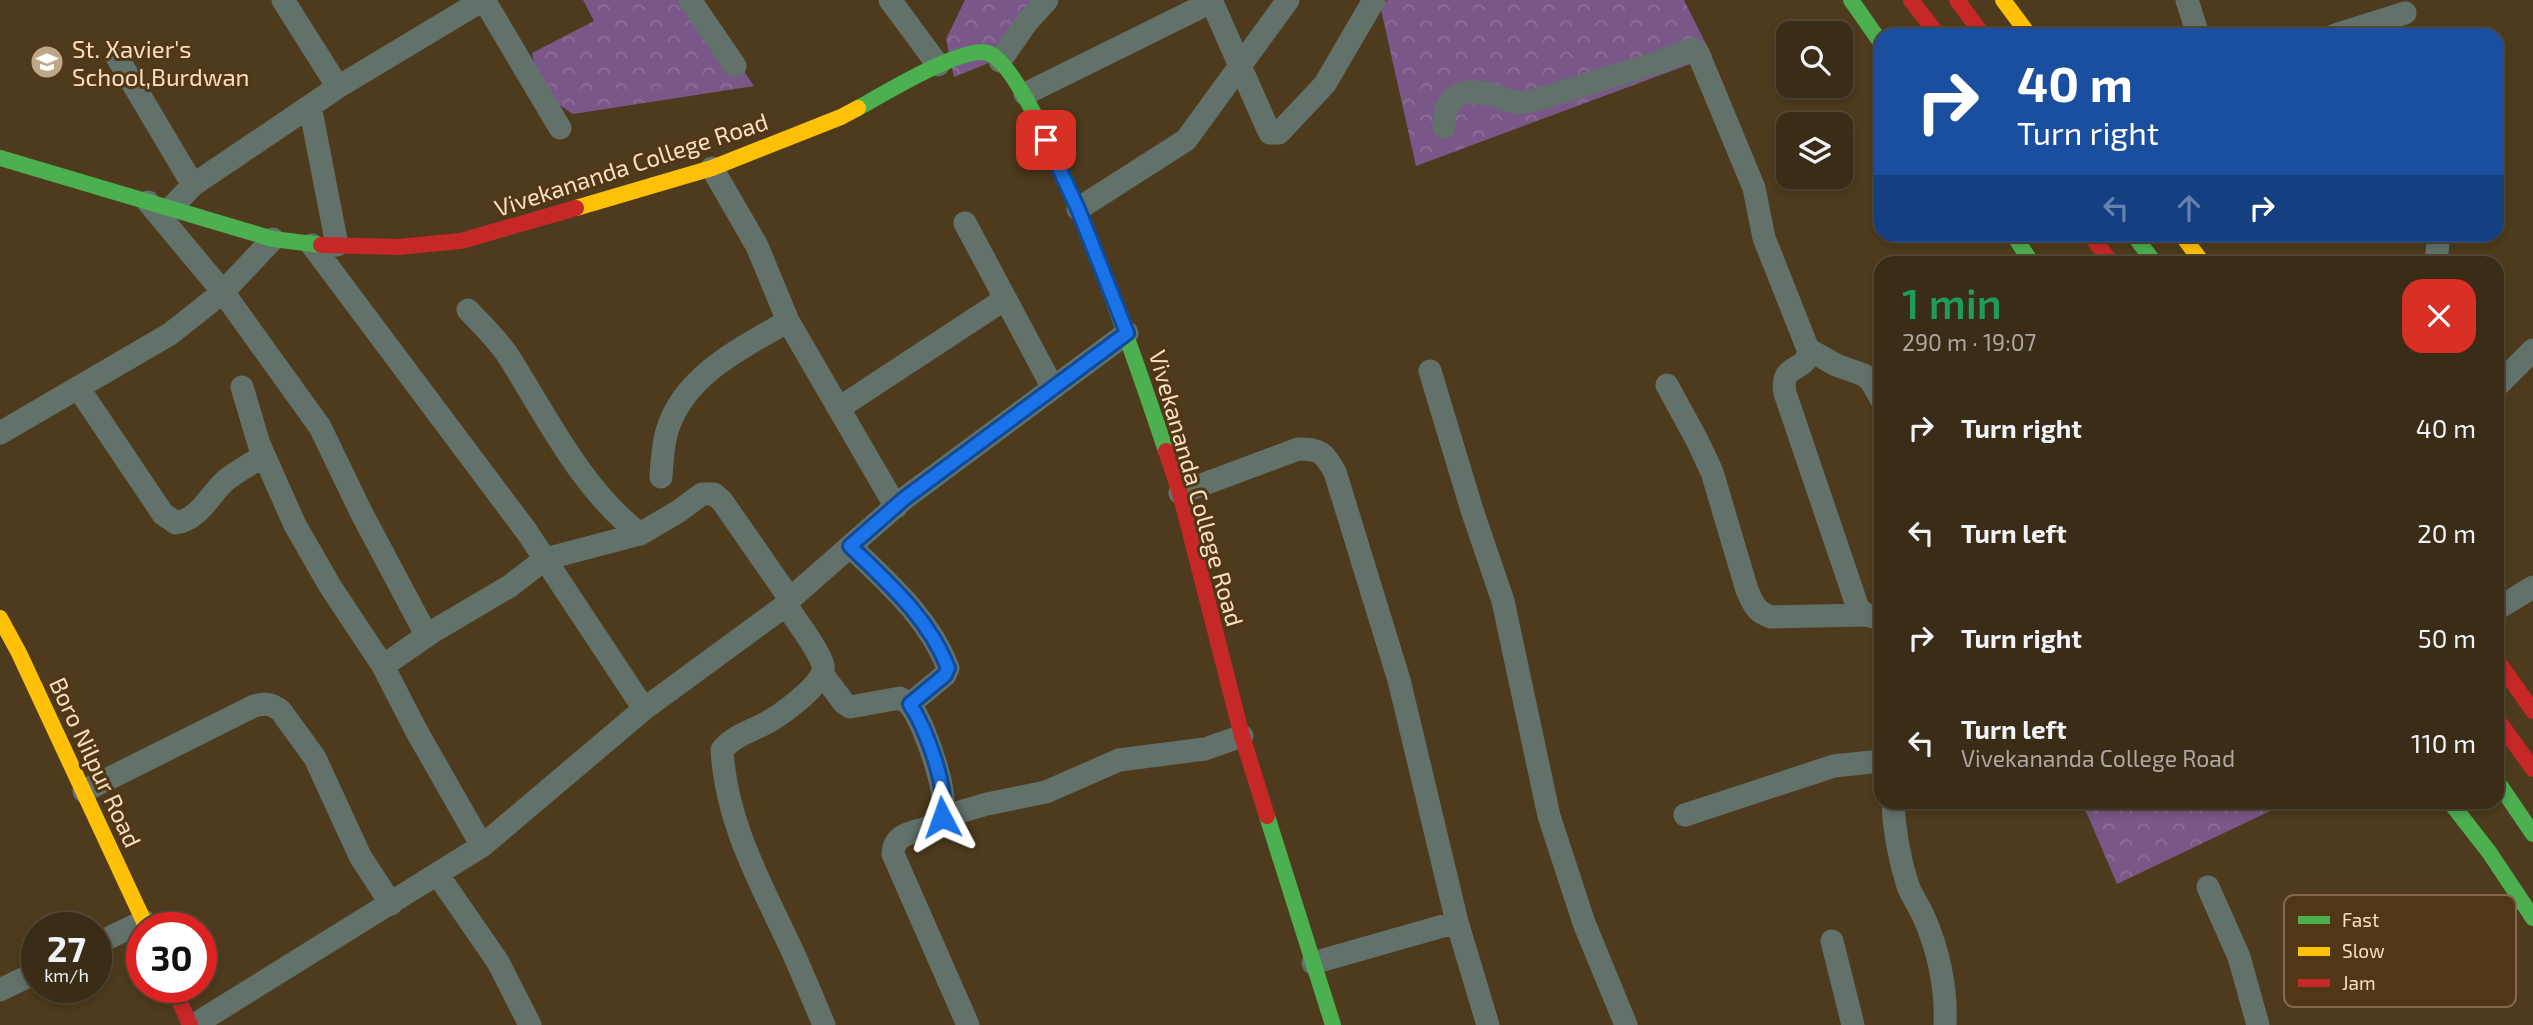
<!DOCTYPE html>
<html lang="en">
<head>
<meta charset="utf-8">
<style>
  :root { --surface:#3a2c16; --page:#453823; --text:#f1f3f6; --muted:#aba7a1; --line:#544835 }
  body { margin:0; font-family:"Exo 2",sans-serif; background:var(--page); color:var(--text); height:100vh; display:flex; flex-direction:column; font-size:26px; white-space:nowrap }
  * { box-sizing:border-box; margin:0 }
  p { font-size:23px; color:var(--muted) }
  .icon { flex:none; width:38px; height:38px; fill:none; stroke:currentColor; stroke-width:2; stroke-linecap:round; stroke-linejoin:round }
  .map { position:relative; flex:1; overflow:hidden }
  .details { position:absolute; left:1874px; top:256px; width:630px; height:553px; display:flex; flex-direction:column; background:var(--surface); border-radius:21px; box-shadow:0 4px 10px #0003,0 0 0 2px var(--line) }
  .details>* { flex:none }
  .banner { position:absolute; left:1874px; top:28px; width:630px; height:214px; border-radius:21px; box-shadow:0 4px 10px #0003,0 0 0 2px var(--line); background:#1a4fa0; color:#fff; overflow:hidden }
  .fabs { position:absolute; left:1776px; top:21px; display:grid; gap:14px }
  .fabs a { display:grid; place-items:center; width:77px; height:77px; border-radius:14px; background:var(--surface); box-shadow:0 4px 10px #0003,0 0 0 2px var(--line); font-size:35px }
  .speed { position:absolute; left:21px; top:912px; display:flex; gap:14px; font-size:35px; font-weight:700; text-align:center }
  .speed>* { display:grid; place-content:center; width:91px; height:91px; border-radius:50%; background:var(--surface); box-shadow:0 4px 10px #0003,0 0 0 2px var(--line); line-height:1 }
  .speed small { font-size:18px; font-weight:400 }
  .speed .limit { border:10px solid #d22; background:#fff; color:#111 }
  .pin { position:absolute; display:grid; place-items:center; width:60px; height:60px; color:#fff; margin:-30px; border-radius:14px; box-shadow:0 4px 10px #0006 }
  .me { position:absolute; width:77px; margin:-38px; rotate:356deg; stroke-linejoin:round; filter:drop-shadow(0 0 5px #0008) }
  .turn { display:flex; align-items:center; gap:24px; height:147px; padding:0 28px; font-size:32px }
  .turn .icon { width:91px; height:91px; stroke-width:2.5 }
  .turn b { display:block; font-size:49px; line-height:60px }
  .lanes { display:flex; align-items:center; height:66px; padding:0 28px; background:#0003; justify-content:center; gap:35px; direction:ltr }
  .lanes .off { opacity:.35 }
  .round { display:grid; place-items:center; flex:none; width:74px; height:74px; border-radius:21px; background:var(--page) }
  .summary { display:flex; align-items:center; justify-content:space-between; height:119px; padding:0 28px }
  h1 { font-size:42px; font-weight:600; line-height:52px; color:#1e9e55 }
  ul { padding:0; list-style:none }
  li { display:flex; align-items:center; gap:21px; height:105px; padding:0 28px }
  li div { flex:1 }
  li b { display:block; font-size:26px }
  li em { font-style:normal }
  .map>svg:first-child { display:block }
  .park { fill:url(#park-crowns) }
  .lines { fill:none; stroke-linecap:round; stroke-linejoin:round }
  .street { stroke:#62726b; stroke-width:23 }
  .fast { stroke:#4caf50; stroke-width:16 }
  .slow { stroke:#ffc107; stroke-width:16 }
  .jam { stroke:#c62828; stroke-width:16 }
  .route-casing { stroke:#114b97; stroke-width:18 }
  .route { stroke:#1a73e8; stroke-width:12 }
  .labels { text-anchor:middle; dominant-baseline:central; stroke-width:6; stroke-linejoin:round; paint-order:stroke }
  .poi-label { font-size:24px; fill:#fadfc1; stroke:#503715; text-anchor:start }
  .street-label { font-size:24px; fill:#fadfc1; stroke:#503715 }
  .key { fill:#503715; stroke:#836949; stroke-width:2 }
  .key-label { font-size:19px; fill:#fadfc1 }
</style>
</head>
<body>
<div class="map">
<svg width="2533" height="1025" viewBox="0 0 2533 1025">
  <defs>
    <pattern id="park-crowns" width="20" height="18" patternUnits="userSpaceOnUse" patternTransform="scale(1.75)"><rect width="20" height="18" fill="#7a5789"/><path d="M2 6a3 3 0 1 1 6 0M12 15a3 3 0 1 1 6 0" fill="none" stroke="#8e6f98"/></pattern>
  </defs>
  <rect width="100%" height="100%" fill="#4e3b1d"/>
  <path class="park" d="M583,0H695L754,86L573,114L541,93L532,53L594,21Z
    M965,0H1051L996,60L954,77L946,39Z
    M1388,0H1684L1712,56L1416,166L1380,5Z
    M2082,802H2289L2117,884Z"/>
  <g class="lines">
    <path class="street" d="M283,0L338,87
      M484,0L560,128
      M690,0L735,66
      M890,0L938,65
      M1211,0L1267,127L1270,133H1279L1325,84L1374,0
      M2187,0L2198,35
      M2335,35L2405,13
      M117,57L193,185
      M1000,61L1027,22L1047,0
      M1025,94L1199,8L1204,0
      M310,106L337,245
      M1444,127C1443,94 1464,87 1493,95C1500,97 1508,101 1515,102C1520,103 1526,102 1532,101L1662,61L1689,50L1693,49L1698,53L1754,188L1764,238L1808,349C1809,374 1779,361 1785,393L1858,608C1865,615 1870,618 1881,617
      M171,208L193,185L338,87L483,0
      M1078,209L1186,140L1288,0
      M965,223L1053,388
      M273,239L223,292L320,427L361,512L422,627L432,632L510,586L545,559L640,534L679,511L702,494H714L722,501L790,599
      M312,245L527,532L644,709
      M2436,262L2439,234
      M468,310C481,324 496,338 507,354C546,415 581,489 640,534
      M788,321L896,507
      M1808,349L1836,365L1864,375L1871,381L1881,399
      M1430,371L1472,510L1503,601L1549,816L1584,923L1626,1025
      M1667,385L1697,440L1712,472L1747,590C1753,604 1756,612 1771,617L1865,615
      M2497,386L2533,350
      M242,387L259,444L295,525L330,586L383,666L417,732L482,846
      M79,389L163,514L176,523C200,519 209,495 226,480C237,471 251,464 263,456
      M839,408L1005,299
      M0,433L170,334L223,292L148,202
      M661,477C662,461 663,442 668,428C686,374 742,348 788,321L757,246L712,168
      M1180,493L1298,449C1321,449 1323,452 1335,472L1399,680L1457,922L1488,1025
      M850,546C888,583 929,618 948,668L945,675L910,704
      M786,605C795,619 820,651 823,666C827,682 782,714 768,722C752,731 734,735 722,750C726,822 760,882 790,946C802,972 813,999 824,1025
      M2497,609L2533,587
      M383,666L432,632
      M823,675L844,703L850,707L900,698C905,701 909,703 912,708C924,724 952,801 941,817C929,837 894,825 893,854L968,1025
      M84,791L254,706C265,703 271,703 281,711L315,758L360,856L391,904
      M1893,802C1894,830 1899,858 1908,886C1912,896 1918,905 1923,915C1938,948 1947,989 1945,1025
      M1685,815L1834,766L1881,761
      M942,817L987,804L1046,792L1119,760L1205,749L1242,736
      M438,875L498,962L530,1025
      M2208,887L2239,957L2258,1025
      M1832,941L1853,1025
      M96,944L144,921
      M1313,963L1457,922
      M0,990L37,972
      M194,1025L482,846L644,709L786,605L790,599L905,498L1127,333"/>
    <path class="fast" d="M1851,0L1881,43
      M858,108C882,95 963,45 988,53C1038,69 1146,391 1166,451
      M0,158L273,239L321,245
      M2013,234L2031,262
      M2133,234L2154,262
      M2497,781L2533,834
      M2450,802L2489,852L2533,918
      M1267,816L1333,1025"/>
    <path class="slow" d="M2003,0L2029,35
      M576,208L712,168L841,117L858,108
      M2181,234L2202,262
      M0,618L19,653L147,928"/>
    <path class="jam" d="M1911,0L1938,35
      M1957,0L1983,35
      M2089,234L2111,262
      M321,245L398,247L461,241L576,208
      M1166,451L1180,493L1242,736L1267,816
      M2497,660L2533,711
      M2497,719L2533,769
      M173,987L190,1025"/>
  </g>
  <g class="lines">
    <defs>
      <path id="route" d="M942,817C949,789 926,729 910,704L945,675L948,668C929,618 888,583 850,546L905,498L1127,333L1078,209L1046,140"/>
    </defs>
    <use href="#route" class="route-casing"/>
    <use href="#route" class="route"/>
  </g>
  <defs>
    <symbol id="school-disc" viewBox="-11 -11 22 22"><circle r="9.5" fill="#bea688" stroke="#503715"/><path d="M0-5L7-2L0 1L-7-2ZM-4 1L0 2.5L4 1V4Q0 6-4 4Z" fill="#fff"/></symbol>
  </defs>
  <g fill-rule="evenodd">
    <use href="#school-disc" x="28" y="43" width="38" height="38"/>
  </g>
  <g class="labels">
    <g class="poi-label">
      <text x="72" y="48">St. Xavier's<tspan x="72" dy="28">School,Burdwan</tspan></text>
    </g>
    <g class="street-label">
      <text transform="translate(631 164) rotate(-18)">Vivekananda College Road</text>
      <text transform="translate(1197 488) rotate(74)">Vivekananda College Road</text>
      <text transform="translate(96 762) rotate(65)">Boro Nilpur Road</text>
    </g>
  </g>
  <rect x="2284" y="895" width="232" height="112" rx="10" class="key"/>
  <rect x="2298" y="916" width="32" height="8" fill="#4caf50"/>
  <rect x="2298" y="947" width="32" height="9" fill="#ffc107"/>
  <rect x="2298" y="979" width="32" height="8" fill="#c62828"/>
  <g class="key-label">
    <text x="2342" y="927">Fast</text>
    <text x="2342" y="958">Slow</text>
    <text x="2342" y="990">Jam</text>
  </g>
</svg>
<div class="fabs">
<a><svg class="icon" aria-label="search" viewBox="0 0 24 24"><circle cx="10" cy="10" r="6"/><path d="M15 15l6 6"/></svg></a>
<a><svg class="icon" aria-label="layers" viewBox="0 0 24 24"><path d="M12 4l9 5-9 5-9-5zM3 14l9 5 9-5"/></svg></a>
</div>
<div class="speed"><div>27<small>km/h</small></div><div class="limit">30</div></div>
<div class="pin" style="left:1046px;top:140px;background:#d93025"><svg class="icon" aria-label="arrive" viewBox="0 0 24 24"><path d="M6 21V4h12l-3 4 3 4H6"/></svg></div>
<svg class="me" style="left:942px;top:817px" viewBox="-20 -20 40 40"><path d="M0-17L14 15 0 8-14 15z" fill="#1a73e8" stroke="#fff" stroke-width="4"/></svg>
<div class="banner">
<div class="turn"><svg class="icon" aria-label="right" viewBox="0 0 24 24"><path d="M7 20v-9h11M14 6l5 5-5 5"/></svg><div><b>40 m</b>Turn right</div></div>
<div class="lanes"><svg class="icon off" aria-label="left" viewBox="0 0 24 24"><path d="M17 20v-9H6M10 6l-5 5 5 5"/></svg><svg class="icon off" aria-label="ahead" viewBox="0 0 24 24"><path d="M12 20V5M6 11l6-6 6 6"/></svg><svg class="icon" aria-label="right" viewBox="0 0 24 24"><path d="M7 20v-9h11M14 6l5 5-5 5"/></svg></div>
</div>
<section class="details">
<div class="summary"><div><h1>1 min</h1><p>290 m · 19:07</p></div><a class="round" style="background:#d93025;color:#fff"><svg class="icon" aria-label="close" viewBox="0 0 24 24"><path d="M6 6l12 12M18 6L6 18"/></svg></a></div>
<ul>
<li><svg class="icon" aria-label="right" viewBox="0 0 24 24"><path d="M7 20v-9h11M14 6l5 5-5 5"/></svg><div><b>Turn right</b></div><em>40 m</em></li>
<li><svg class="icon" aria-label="left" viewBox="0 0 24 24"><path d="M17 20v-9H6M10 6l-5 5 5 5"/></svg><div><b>Turn left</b></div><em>20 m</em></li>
<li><svg class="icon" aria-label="right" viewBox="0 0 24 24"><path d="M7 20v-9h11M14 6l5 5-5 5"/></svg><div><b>Turn right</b></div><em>50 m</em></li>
<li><svg class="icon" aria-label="left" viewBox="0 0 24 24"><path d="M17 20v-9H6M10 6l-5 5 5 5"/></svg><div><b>Turn left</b><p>Vivekananda College Road</p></div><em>110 m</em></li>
</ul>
</section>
</div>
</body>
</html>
